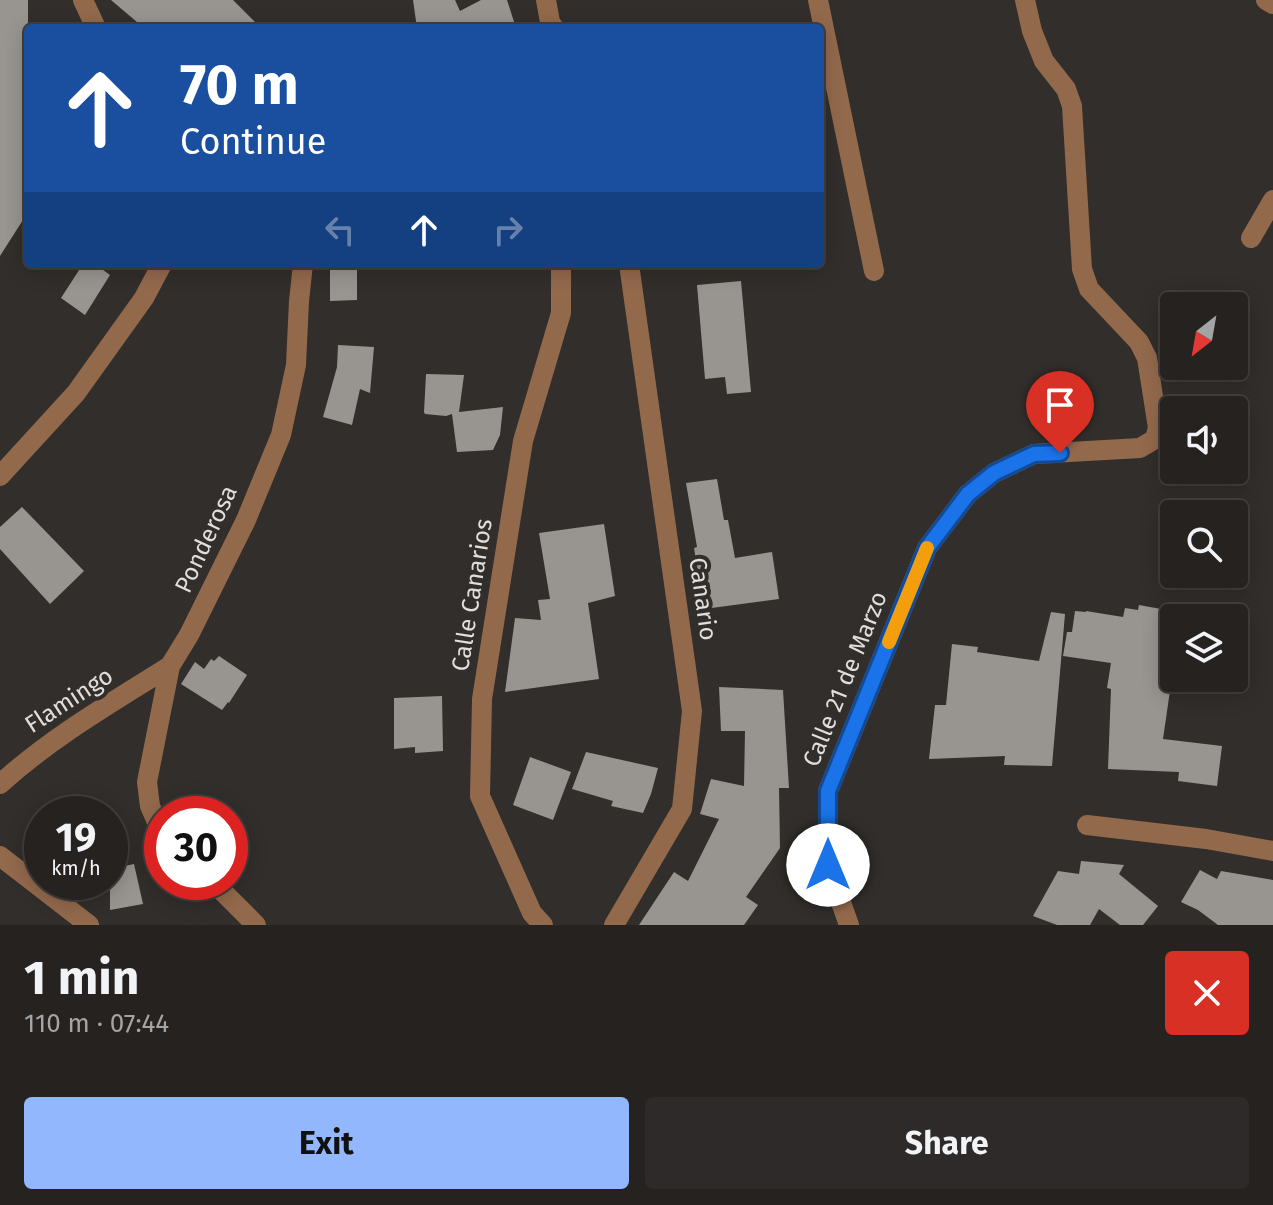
<!DOCTYPE html>
<html lang="en">
<head>
<meta charset="utf-8">
<style>
  :root { --surface:#252220; --page:#2d2a29; --text:#f1f3f6; --muted:#a3a4a5; --line:#423f3e; --accent:#92b7fd }
  body { margin:0; font-family:"Fira Sans",sans-serif; background:var(--page); color:var(--text); height:100vh; display:flex; flex-direction:column; font-size:30px; white-space:nowrap }
  * { box-sizing:border-box; margin:0 }
  p { font-size:26px; color:var(--muted) }
  .icon { flex:none; width:44px; height:44px; fill:none; stroke:currentColor; stroke-width:2; stroke-linecap:round; stroke-linejoin:round }
  .map { position:relative; height:925px; overflow:hidden }
  .drawer { display:flex; flex-direction:column; background:var(--surface); flex:1 }
  .drawer>* { flex:none }
  .guide { position:absolute; left:24px; top:24px; width:800px; height:244px; border-radius:8px; box-shadow:0 4px 20px #0003,0 0 0 2px var(--line); background:#1a4fa0; color:#fff; overflow:hidden }
  .needle { width:52px; rotate:211deg }
  .controls { position:absolute; left:1160px; top:292px; display:grid; gap:16px }
  .controls a { display:grid; place-items:center; width:88px; height:88px; border-radius:8px; background:var(--surface); box-shadow:0 4px 20px #0003,0 0 0 2px var(--line); font-size:40px }
  .speed { position:absolute; left:24px; top:796px; display:flex; gap:16px; font-size:40px; font-weight:700; text-align:center }
  .speed>* { display:grid; place-content:center; width:104px; height:104px; border-radius:50%; background:var(--surface); box-shadow:0 4px 20px #0003,0 0 0 2px var(--line); line-height:1 }
  .speed small { font-size:20px; font-weight:400 }
  .speed .limit { border:12px solid #d22; background:#fff; color:#111 }
  .pin { position:absolute; display:grid; place-items:center; width:68px; height:68px; color:#fff; margin:-82px -34px; border-radius:50% 50% 50% 0; rotate:-45deg; box-shadow:0 0 8px #0007 }
  .pin .icon { rotate:45deg }
  .me { position:absolute; width:88px; margin:-44px; rotate:0deg; stroke-linejoin:round; filter:drop-shadow(0 0 6px #0008) }
  .turn { display:flex; align-items:center; gap:28px; height:168px; padding:0 24px; font-size:36px }
  .turn .icon { width:104px; height:104px; stroke-width:2.5 }
  .turn b { display:block; font-size:56px; line-height:68px }
  .lanes { display:flex; align-items:center; height:76px; padding:0 24px; background:#0003; justify-content:center; gap:40px; direction:ltr }
  .lanes .off { opacity:.35 }
  .round { display:grid; place-items:center; flex:none; width:84px; height:84px; border-radius:8px; background:var(--page) }
  .overview { display:flex; align-items:center; justify-content:space-between; height:136px; padding:0 24px }
  h1 { font-size:48px; font-weight:700; line-height:60px }
  .action { display:flex; gap:16px; margin-top:auto; padding:16px 24px }
  .action a { flex:1; height:92px; border-radius:8px; background:var(--accent); color:#111; font-size:32px; font-weight:700; line-height:92px; text-align:center }
  .action a+a { background:var(--page); color:var(--text) }
  .map>svg:first-child { display:block }
  .building { fill:#989591 }
  .lines { fill:none; stroke-linecap:round; stroke-linejoin:round }
  .minor { stroke:#93694c; stroke-width:20 }
  .route-casing { stroke:#114b97; stroke-width:20 }
  .route { stroke:#1a73e8; stroke-width:14 }
  .slow { stroke:#f59e0b; stroke-width:14 }
  .labels { text-anchor:middle; dominant-baseline:central; stroke-width:8; stroke-linejoin:round; paint-order:stroke }
  .street-label { font-size:24px; fill:#e0dfdc; stroke:#312e2b }
</style>
</head>
<body>
<div class="map">
<svg width="1273" height="925" viewBox="0 0 1273 925">
  <rect width="100%" height="100%" fill="#312e2b"/>
  <path class="building" d="M0,0H28V212L0,256Z
    M111,0H233L261,28H144Z
    M413,0H455L460,11L481,0H507L516,28H417Z
    M83,264H95L110,275L85,315L61,298Z
    M330,264H357V300L330,301Z
    M741,281L751,392L727,394L725,377L705,379L697,285Z
    M338,345L374,347L370,393L360,389L352,425L323,417L337,367Z
    M426,374L464,375L459,412L503,407L500,435L493,450L457,452L452,414L446,416L425,414L424,412Z
    M717,479L724,520H728L735,558L772,552L779,599L704,609L694,548L697,547L686,483Z
    M22,507L84,571L50,604L0,549V527Z
    M604,524L615,596L588,603L599,679L505,692L515,618L541,620L538,600L550,599L539,533Z
    M1139,605L1161,609L1160,625H1167V649L1171,650L1168,669L1173,670L1163,739L1222,746L1217,786L1178,781L1179,772L1108,769L1111,689L1107,688L1111,663L1063,656L1067,632H1072L1075,611L1086,612V611L1123,617L1125,608L1138,610Z
    M1051,612L1065,614L1052,766L1004,765L1005,756L929,759L935,705H946L952,644L978,647L977,652L1039,661Z
    M219,656L247,675L229,703L228,702L222,710L181,684L195,662L204,669L211,659L214,661Z
    M719,687L783,690L789,788H779L780,848L746,897L758,905L744,925H639L674,872L688,881L719,819L700,814L711,779L744,786L745,731H721Z
    M442,696L443,751L415,753V747L394,749V698Z
    M586,752L658,768L651,794L643,813L611,806L613,801L572,789Z
    M530,757L571,772L553,820L513,805Z
    M1081,861L1124,865L1119,874L1158,906L1143,925H1120L1099,909L1090,925H1057L1033,916L1058,871L1079,874Z
    M134,864L143,904L110,910V869Z
    M1200,870L1217,879L1221,871L1273,880V925H1218L1198,910L1181,902Z"/>
  <g class="lines">
    <path class="minor" d="M83,0L96,28
      M546,0L550,22L554,28
      M818,0L874,271
      M1266,0L1273,4
      M1251,238L1273,200
      M0,476L76,393L144,298L162,264
      M0,784C52,737 111,703 170,666
      M1087,825L1206,839L1273,851
      M162,828L157,822L150,806L147,782L170,666L189,635L246,520L281,435L296,365L299,301L303,264
      M0,856L89,925
      M213,882L256,925
      M543,925L532,913L480,796L482,699L523,441L561,313V264
      M614,925L682,809L692,711L629,264
      M849,925L828,865V791L927,548L968,494L994,473L1034,454L1140,448L1155,439L1158,428L1147,358L1139,342L1089,289L1082,269L1072,106L1066,89L1044,61L1032,31L1025,0"/>
  </g>
  <g class="lines">
    <defs>
      <path id="route" d="M828,865V791L927,548L968,494L994,473L1034,454L1060,453"/>
    </defs>
    <use href="#route" class="route-casing"/>
    <use href="#route" class="route"/>
    <path class="slow" d="M889,642L927,548"/>
  </g>
  <g class="labels">
    <g class="street-label">
      <text transform="translate(206 539) rotate(-65)">Ponderosa</text>
      <text transform="translate(472 595) rotate(-81)">Calle Canarios</text>
      <text transform="translate(703 599) rotate(82)">Canario</text>
      <text transform="translate(845 679) rotate(-68)">Calle 21 de Marzo</text>
      <text transform="translate(69 700) rotate(-33)">Flamingo</text>
    </g>
  </g>
</svg>
<div class="controls">
<a><svg class="needle" viewBox="-14 -14 28 28"><path d="M0-13l5 13h-10z" fill="#e53935"/><path d="M0 13l5-13h-10z" fill="#a3a4a5"/></svg></a>
<a><svg class="icon" aria-label="sound" viewBox="0 0 24 24"><path d="M4 9h4l5-4v14l-5-4H4zM17 9q2 3 0 6"/></svg></a>
<a><svg class="icon" aria-label="search" viewBox="0 0 24 24"><circle cx="10" cy="10" r="6"/><path d="M15 15l6 6"/></svg></a>
<a><svg class="icon" aria-label="layers" viewBox="0 0 24 24"><path d="M12 4l9 5-9 5-9-5zM3 14l9 5 9-5"/></svg></a>
</div>
<div class="speed"><div>19<small>km/h</small></div><div class="limit">30</div></div>
<div class="pin" style="left:1060px;top:453px;background:#d93025"><svg class="icon" aria-label="arrive" viewBox="0 0 24 24"><path d="M6 21V4h12l-3 4 3 4H6"/></svg></div>
<svg class="me" style="left:828px;top:865px" viewBox="-20 -20 40 40"><circle r="19" fill="#fff"/><path d="M0-13L10 11 0 6-10 11z" fill="#1a73e8"/></svg>
<div class="guide">
<div class="turn"><svg class="icon" aria-label="ahead" viewBox="0 0 24 24"><path d="M12 20V5M6 11l6-6 6 6"/></svg><div><b>70 m</b>Continue</div></div>
<div class="lanes"><svg class="icon off" aria-label="left" viewBox="0 0 24 24"><path d="M17 20v-9H6M10 6l-5 5 5 5"/></svg><svg class="icon" aria-label="ahead" viewBox="0 0 24 24"><path d="M12 20V5M6 11l6-6 6 6"/></svg><svg class="icon off" aria-label="right" viewBox="0 0 24 24"><path d="M7 20v-9h11M14 6l5 5-5 5"/></svg></div>
</div>
</div>
<section class="drawer">
<div class="overview"><div><h1>1 min</h1><p>110 m · 07:44</p></div><a class="round" style="background:#d93025;color:#fff"><svg class="icon" aria-label="close" viewBox="0 0 24 24"><path d="M6 6l12 12M18 6L6 18"/></svg></a></div>
<div class="action"><a>Exit</a><a>Share</a></div>
</section>
</body>
</html>
